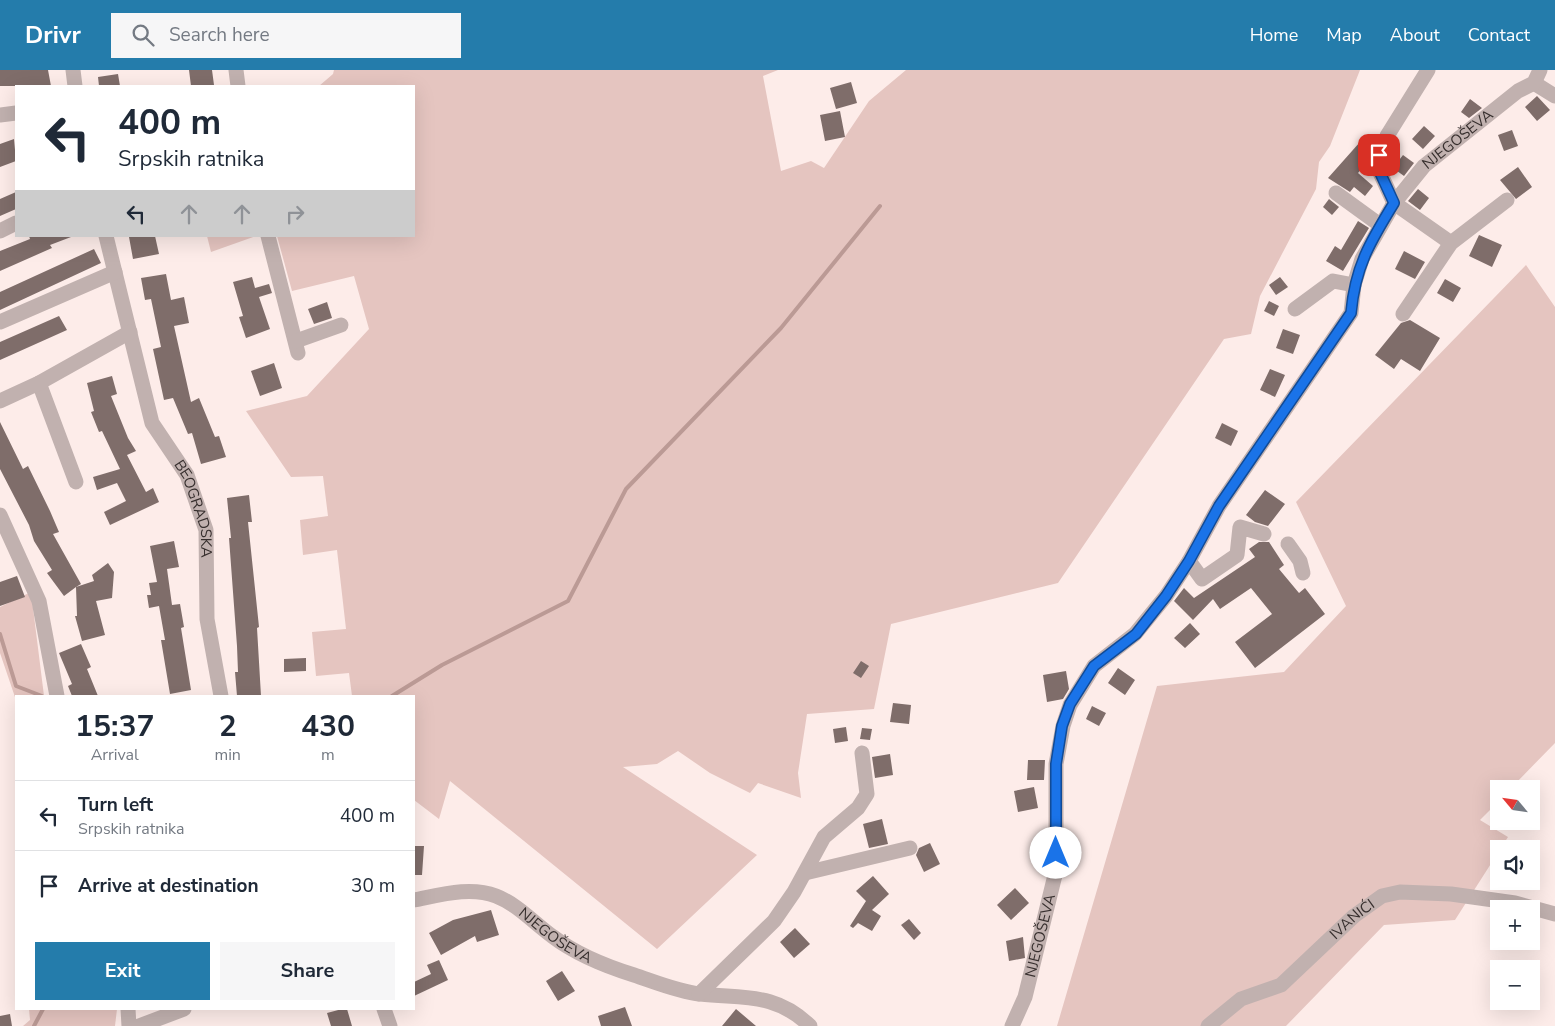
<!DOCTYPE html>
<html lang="en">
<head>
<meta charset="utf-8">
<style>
  :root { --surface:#fff; --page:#f6f6f7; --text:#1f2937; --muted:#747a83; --line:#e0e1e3; --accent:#247cab }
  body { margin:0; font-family:"Nunito Sans",sans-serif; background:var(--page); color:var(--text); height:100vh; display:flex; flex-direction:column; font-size:19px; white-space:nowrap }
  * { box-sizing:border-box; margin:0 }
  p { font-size:16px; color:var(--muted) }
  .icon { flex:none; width:28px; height:28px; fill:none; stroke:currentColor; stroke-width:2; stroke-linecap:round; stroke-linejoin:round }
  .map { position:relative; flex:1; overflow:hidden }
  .drawer { position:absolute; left:15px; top:625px; width:400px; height:315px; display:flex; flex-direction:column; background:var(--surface); border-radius:0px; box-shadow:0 5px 20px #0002 }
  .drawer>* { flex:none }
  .guide { position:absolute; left:15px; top:15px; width:400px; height:152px; border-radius:0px; box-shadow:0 5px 20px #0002; background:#fff; color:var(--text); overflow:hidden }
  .needle { width:32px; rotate:299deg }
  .buttons { position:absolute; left:1490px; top:710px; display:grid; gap:10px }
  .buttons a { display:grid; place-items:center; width:50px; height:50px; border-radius:0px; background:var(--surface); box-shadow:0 5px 20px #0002; font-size:25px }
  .pin { position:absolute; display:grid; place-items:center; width:42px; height:42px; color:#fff; margin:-21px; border-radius:10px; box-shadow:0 2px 8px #0006 }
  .me { position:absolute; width:55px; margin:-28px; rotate:0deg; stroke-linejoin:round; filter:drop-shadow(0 0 4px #0008) }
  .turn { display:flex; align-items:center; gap:18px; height:105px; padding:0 20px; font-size:22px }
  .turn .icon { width:65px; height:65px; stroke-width:2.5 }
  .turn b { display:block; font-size:35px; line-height:42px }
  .lanes { display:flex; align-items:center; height:48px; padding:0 20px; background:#0003; justify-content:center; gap:25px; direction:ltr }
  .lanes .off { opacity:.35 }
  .eta { display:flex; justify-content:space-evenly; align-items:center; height:85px; text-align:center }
  .eta b { font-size:30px; font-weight:700; line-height:35px }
  .button { display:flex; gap:10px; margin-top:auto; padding:10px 20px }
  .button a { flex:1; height:58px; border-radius:0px; background:var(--accent); color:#fff; font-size:20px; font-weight:700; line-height:58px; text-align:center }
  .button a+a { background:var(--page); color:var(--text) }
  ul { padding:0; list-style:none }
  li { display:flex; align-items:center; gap:15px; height:70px; padding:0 20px; border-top:1px solid var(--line) }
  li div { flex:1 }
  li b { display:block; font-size:19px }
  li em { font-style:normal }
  header { display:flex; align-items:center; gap:30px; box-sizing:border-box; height:70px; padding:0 25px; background:var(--accent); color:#fff }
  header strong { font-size:24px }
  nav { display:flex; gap:28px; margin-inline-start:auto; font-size:18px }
  .search { width:350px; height:45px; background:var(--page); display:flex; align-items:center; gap:12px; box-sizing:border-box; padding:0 18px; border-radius:0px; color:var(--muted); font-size:19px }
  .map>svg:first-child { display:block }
  .green { fill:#e5c5c0 }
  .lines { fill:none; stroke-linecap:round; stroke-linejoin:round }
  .stream { stroke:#bb9a95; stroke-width:4 }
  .building { fill:#7f6d6a }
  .minor { stroke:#c1b1af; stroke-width:15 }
  .route-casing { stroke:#114b97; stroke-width:12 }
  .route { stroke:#1a73e8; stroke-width:9 }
  .labels { text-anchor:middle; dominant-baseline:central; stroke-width:5; stroke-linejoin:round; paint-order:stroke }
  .street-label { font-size:15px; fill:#372f2e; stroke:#fdfdfd }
</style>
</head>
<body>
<header>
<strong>Drivr</strong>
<div class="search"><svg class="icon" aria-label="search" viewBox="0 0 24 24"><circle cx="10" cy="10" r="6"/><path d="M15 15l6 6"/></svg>Search here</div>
<nav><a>Home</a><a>Map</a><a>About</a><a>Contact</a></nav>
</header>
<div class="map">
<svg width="1555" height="956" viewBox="0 0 1555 956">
  <rect width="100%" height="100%" fill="#fdece9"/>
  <path class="green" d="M334,0H778L763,6L781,101L811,91L824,98L869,31L906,0H1360L1330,76L1319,92L1316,119L1260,226L1251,264L1224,269L1058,513L891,554L874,639L807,644L798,703L801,728L758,713L750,723L710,703L678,681L657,694L623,697L757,785L657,879L450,711L439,749L414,730V626H352L349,603L316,606L312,562L346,559L337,480L303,485L300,450L328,446L323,406L291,407L246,341L307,326L369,259L354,206L292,221L277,166H414V16H319L333,4Z
    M207,166H256L211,182Z
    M1526,195L1555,237V673L1510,719H1499V731L1480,750L1508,767L1455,850L1384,855L1286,956H1057L1157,616L1284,602L1346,536L1296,432Z
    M31,522L44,626H16V630L0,583V537Z
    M29,939H117L115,956H23L30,950Z"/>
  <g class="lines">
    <path class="stream" d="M0,564L16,616L42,626
      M392,626L442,595L568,531L626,419L781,258L880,136
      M34,956L43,939"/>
  </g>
  <path class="building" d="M0,0H48L51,16H0Z
    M189,0H212L214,15L191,16Z
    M118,4L120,16H99L98,7Z
    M851,12L857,33L836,39L830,18Z
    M1537,26L1550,40L1537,51L1525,37Z
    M1470,29L1482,38L1469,48L1461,42Z
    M840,41L845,67L825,71L820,45Z
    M1424,56L1435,66L1423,79L1412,69Z
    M1512,60L1518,76L1504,81L1498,65Z
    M14,69L16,91L0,97V74Z
    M1360,72L1372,82L1369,90L1358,103L1373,116L1365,126L1354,117L1350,122L1328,108Z
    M1403,85L1414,93L1404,106L1393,98Z
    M1518,97L1532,117L1516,129L1500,110Z
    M1418,119L1429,128L1420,140L1408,131Z
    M16,122V139L0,146V129Z
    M1329,129L1339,137L1332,145L1323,137Z
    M1358,151L1369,158L1343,201L1326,191L1335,176L1341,180Z
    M1479,165L1502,175L1492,197L1469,186Z
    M29,166L71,167L50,175L52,178L0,201V181L30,169Z
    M135,166H155L159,184L133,189L129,167Z
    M94,179L101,193L0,240V222Z
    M1404,181L1425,192L1415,209L1395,199Z
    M166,204L171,230L184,227L189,253L174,256L191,332L199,328L215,367L219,366L226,387L201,394L192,363L188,364L173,328L164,330L153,279L161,277L151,229L145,230L141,208Z
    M252,207L255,218L269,214L272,223L259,227L270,259L246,268L239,247L243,246L233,212Z
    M1280,207L1288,217L1276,225L1269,215Z
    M1445,209L1461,218L1453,232L1437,223Z
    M1269,231L1279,236L1274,246L1264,241Z
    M327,232L332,248L314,254L308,239Z
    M59,246L67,260L0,290V272Z
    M1410,250L1440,268L1420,301L1401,289L1394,299L1375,285L1401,253Z
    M1283,259L1300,265L1293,284L1276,278Z
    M274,293L282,318L260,326L251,301Z
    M1270,299L1285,305L1275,327L1260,320Z
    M112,306L117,324L111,326L128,368L136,381L127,385L146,422L153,418L159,432L110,455L104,442L126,431L117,413L97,420L93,407L120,399L102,361L99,362L91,342L94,341L87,313Z
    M0,352L23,399L28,396L50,441L59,462L53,464L81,514L76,517L94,511L92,505L108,493L114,502L112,528L96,531L105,565L82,571L75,546H77L76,517L64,526L47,503L52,500L34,471L29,455L0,399Z
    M1222,353L1238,361L1231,376L1215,368Z
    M1265,420L1285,434L1268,456L1255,452L1246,445Z
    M249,425L252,452H248L259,557L257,558L261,626H237L235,602H238L237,576L229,468H231L227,428Z
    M174,471L179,497L167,499L172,535L180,534L184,557L181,558L191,620L170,624L161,570H165L159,536L149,538L147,525H151L149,513L157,512L150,476Z
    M1259,472H1269L1284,495L1279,499L1299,523L1305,518L1325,544L1255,598L1235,572L1272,544L1251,518L1220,539L1213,529L1193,550L1174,531L1184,518L1194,528L1255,487L1249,479Z
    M17,506L25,527L0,536V512Z
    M1190,553L1200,564L1185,578L1174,568Z
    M81,574L91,597L87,599L98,626H72L68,616L72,614L59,583Z
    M306,588V601L284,602V589Z
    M861,591L869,596L861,608L853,603Z
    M1118,598L1135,610L1125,625L1108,613Z
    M1066,601L1069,619L1063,629L1047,632L1043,605Z
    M893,633L911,635L909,654L890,652Z
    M1092,636L1106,643L1099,656L1086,649Z
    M846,657L848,671L835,673L833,659Z
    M862,658L872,659L870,670L860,669Z
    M890,684L893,705L875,708L872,687Z
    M1028,690H1045L1044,710H1027Z
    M1034,717L1038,738L1018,742L1014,721Z
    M882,749L888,774L869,778L863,754Z
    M930,773L940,794L924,802L916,785L919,778Z
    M414,776H424L422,805H414Z
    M873,806L889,824L872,840L881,846L872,861L858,853L853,858L850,856L866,831L856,821Z
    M1015,818L1029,833L1011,850L997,835Z
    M491,840L499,865L477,872L475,866L441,885L429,863L453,850Z
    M909,849L921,863L914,870L901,855Z
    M795,858L810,874L794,888L780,872Z
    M1023,867L1025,888L1009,891L1006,871Z
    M439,890L448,910L414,926V912L431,904L427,895Z
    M562,901L575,921L558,931L546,911Z
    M625,937L632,956H601L598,946Z
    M342,939H347L352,956H331L327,943Z
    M736,939L756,956H722Z
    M10,944L12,956H0V946Z"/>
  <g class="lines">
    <g class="minor">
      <path d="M73,0L75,16"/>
      <path d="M236,0L238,16"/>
      <path d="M1428,0L1387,66L1377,96L1394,133L1451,173"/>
      <path d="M1534,13L1555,26"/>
      <path d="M0,45L16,43"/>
      <path d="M1336,123L1380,155"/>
      <path d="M0,161L16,153"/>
      <path id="s1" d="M106,166L152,353L187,405L206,460L207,549L221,626"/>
      <path d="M268,166L298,283"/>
      <path d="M1295,239L1333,211L1354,215"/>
      <path d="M1403,244L1451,173L1507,130"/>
      <path d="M0,252L115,202"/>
      <path d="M296,271L341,255"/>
      <path d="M39,313L76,412"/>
      <path d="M0,331L39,313L130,262"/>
      <path d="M0,445L39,531L57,626"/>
      <path d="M1288,474L1300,491L1303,503"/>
      <path d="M1189,491L1202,509L1237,485L1240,457L1264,464"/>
      <path d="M805,803L910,778"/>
      <path id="s2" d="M414,830C440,825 470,816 496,826C517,834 534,853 552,866C577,885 605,896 634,905C655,912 679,922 700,924C744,929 775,922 810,956"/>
      <path d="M699,924L774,851L794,822L824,767L858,738L867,724L862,683"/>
      <path d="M128,939L129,956"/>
      <path d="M384,939L390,956"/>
      <path d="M139,956L184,939"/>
      <path id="s3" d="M1012,956L1025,927L1056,801V694L1063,656L1070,635L1094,596L1135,564L1166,526L1189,491L1219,436L1351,243L1354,215L1362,189L1394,133L1424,96L1518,21L1534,13L1540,0"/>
      <path id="s4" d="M1208,956L1241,929L1281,915L1354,846L1382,826L1400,822L1451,824L1515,833L1555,844"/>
    </g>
  </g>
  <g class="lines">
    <defs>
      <path id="route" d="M1056,783V694L1062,656L1070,634L1094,596L1136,564L1166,526L1189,491L1219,436L1351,243C1355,197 1370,172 1394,133L1377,96L1379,85"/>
    </defs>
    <use href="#route" class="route-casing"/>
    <use href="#route" class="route"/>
  </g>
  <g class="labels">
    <g class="street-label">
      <text stroke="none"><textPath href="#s3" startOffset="1025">NJEGOŠEVA</textPath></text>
      <text stroke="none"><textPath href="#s1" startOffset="290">BEOGRADSKA</textPath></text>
      <text stroke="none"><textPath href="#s4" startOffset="182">IVANIĆI</textPath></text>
      <text stroke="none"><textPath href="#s2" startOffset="155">NJEGOŠEVA</textPath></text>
      <text stroke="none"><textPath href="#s3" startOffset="95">NJEGOŠEVA</textPath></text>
    </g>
  </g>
</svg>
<div class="buttons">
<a><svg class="needle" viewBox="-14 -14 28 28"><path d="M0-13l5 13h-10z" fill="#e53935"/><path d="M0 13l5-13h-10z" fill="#747a83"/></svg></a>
<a><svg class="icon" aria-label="sound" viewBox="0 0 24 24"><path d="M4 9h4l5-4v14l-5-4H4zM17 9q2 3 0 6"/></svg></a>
<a>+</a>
<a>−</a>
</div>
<div class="pin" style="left:1379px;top:85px;background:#d93025"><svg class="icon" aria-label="arrive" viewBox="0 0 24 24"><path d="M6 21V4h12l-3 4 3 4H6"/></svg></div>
<svg class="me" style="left:1056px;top:783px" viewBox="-20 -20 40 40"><circle r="19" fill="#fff"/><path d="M0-13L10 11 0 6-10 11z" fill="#1a73e8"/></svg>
<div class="guide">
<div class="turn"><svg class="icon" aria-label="left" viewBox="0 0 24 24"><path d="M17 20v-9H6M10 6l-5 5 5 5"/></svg><div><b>400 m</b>Srpskih ratnika</div></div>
<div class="lanes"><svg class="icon" aria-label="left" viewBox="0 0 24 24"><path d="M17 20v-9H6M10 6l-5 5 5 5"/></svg><svg class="icon off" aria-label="ahead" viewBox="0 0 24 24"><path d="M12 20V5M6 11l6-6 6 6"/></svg><svg class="icon off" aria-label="ahead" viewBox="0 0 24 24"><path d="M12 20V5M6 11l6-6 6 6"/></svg><svg class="icon off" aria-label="right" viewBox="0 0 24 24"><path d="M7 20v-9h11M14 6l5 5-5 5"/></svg></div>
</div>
<section class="drawer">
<div class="eta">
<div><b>15:37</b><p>Arrival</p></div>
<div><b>2</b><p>min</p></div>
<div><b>430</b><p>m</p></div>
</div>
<ul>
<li><svg class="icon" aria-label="left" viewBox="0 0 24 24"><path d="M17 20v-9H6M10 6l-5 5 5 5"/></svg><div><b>Turn left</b><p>Srpskih ratnika</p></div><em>400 m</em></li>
<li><svg class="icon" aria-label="arrive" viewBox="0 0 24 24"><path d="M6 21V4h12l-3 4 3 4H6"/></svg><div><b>Arrive at destination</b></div><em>30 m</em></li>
</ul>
<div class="button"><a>Exit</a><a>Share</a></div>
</section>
</div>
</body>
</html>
